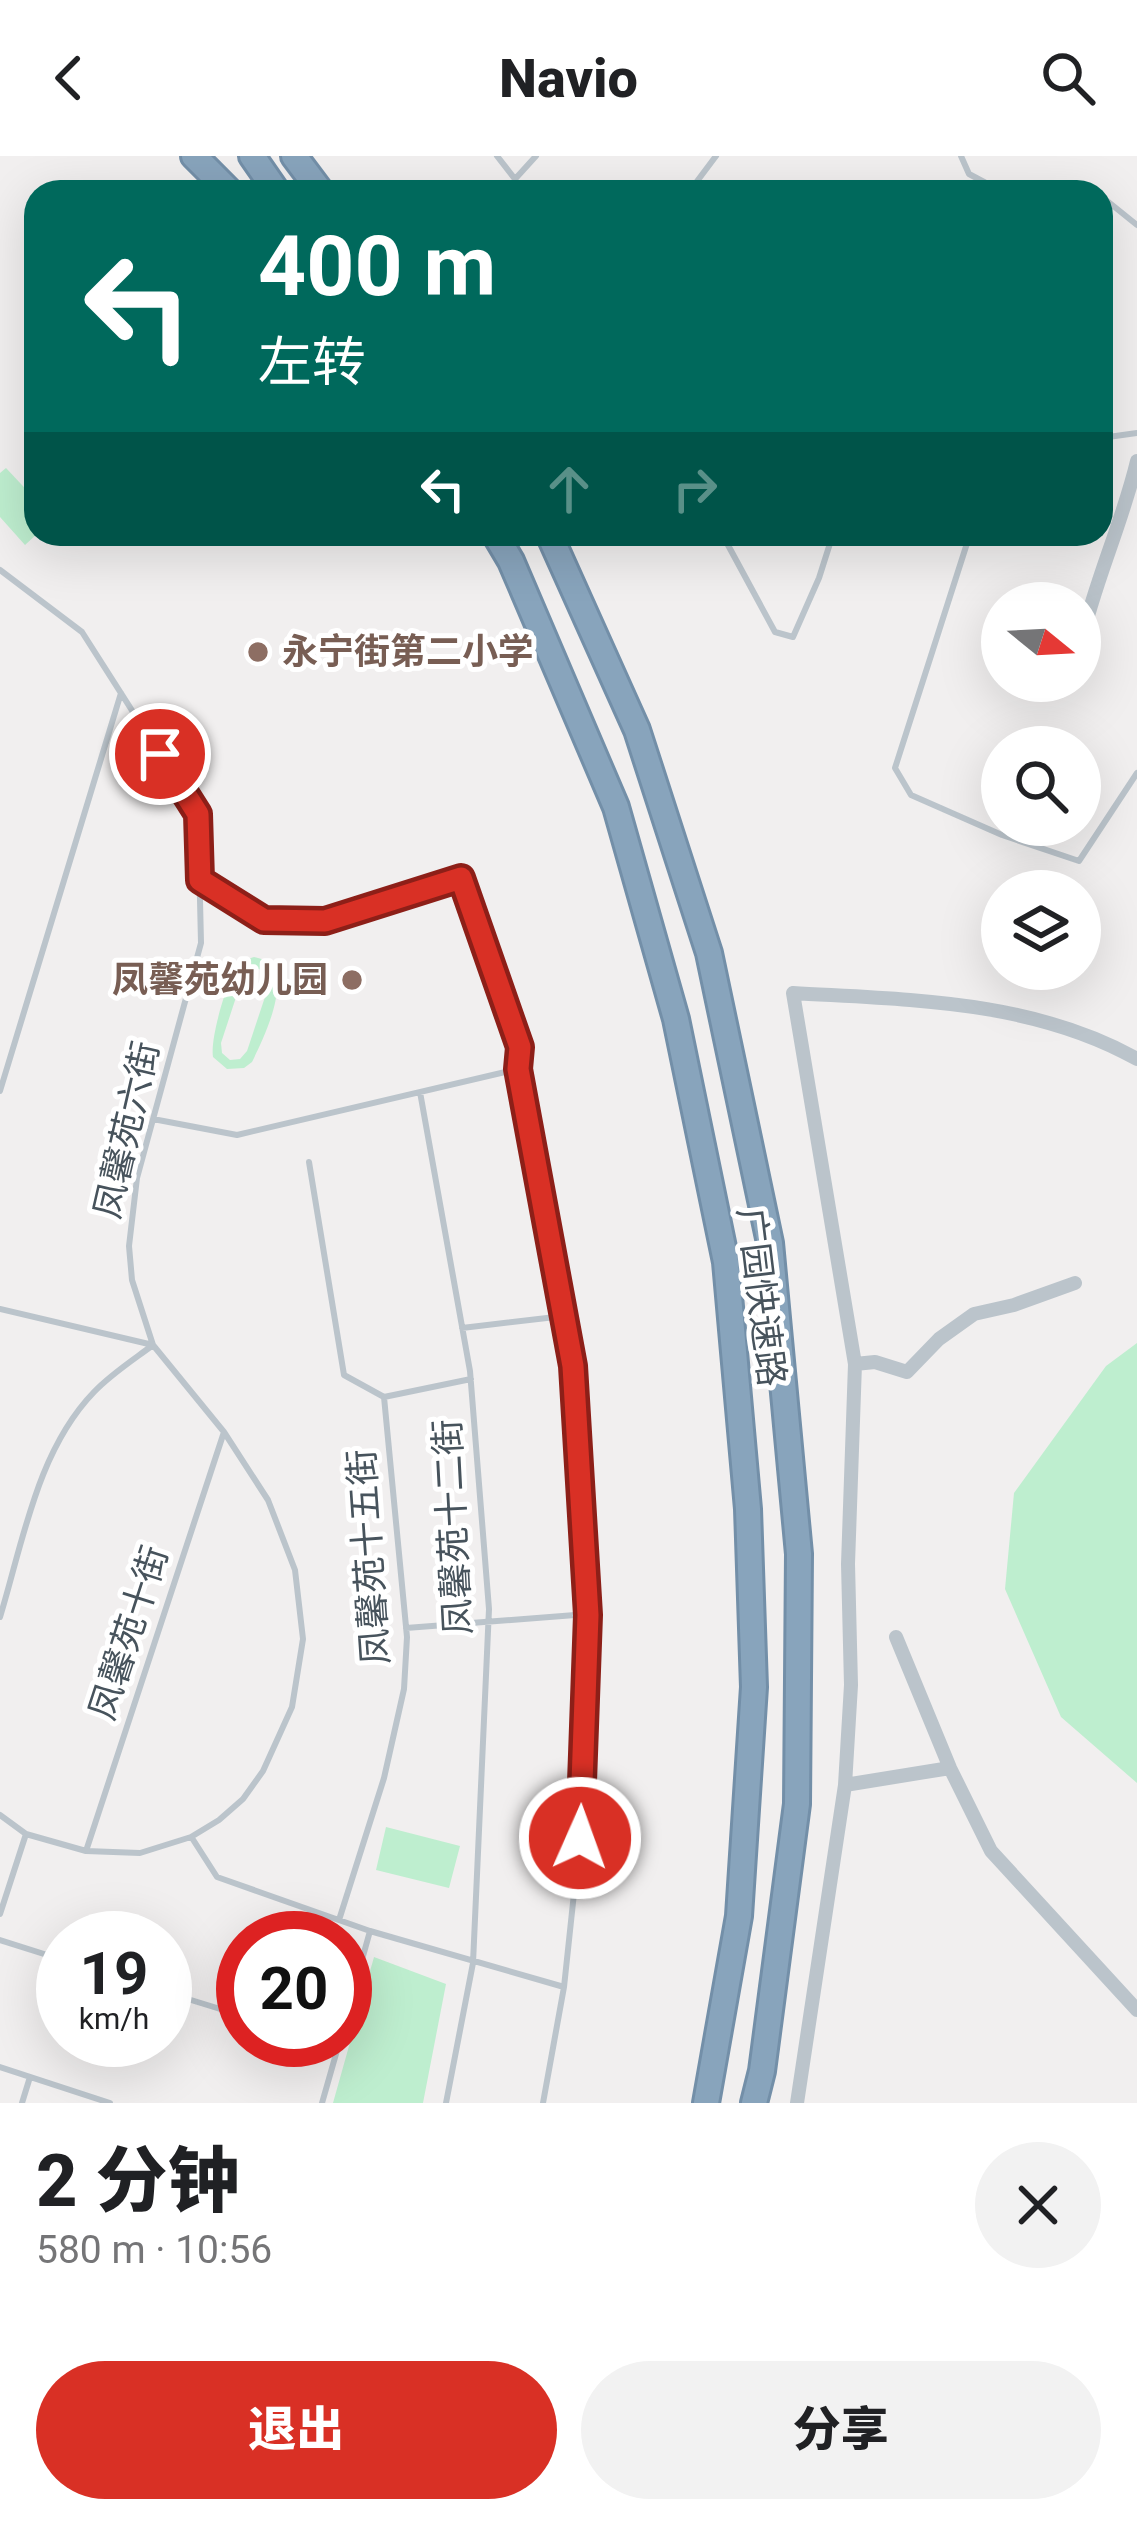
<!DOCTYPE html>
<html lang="zh">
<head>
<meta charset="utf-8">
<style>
  :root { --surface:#fff; --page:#f2f2f2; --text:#202124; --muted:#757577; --accent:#d93025 }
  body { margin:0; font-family:Roboto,"Noto Sans SC",sans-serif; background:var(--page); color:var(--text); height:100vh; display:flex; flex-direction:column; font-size:45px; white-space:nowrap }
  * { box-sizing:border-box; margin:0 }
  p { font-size:39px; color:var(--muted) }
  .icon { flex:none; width:66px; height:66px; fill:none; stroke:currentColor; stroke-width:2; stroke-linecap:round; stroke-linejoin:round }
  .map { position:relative; height:1947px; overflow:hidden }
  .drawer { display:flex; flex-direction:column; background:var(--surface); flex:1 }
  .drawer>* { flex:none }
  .hud { position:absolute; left:24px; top:24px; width:1089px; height:366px; border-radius:36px; box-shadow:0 12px 48px #0002; background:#00695c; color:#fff; overflow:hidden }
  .needle { width:78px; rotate:108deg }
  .fabs { position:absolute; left:981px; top:426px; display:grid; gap:24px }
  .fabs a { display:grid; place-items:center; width:120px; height:120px; border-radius:50%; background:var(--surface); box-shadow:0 12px 48px #0002; font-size:60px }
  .speed { position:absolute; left:36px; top:1755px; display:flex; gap:24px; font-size:60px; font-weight:700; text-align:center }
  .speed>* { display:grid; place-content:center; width:156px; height:156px; border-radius:50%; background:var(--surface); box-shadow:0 12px 48px #0002; line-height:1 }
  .speed small { font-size:30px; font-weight:400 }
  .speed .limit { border:18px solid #d22; background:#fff; color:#111 }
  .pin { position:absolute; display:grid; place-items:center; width:102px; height:102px; color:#fff; margin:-51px; border:6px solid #fff; border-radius:50%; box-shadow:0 3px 12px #0007 }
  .me { position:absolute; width:132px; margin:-66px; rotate:2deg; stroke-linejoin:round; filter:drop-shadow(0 0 9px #0008) }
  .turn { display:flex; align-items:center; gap:42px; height:252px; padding:0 36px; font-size:54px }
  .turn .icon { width:156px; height:156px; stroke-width:2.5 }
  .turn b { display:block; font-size:84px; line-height:102px }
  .lanes { display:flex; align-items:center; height:114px; padding:0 36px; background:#0003; justify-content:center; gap:60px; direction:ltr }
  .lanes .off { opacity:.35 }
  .round { display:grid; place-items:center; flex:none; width:126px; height:126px; border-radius:63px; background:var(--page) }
  .overview { display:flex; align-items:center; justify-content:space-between; height:204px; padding:0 36px }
  h1 { font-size:72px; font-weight:800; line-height:90px }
  .cta { display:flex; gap:24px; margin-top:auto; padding:24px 36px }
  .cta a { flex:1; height:138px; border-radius:72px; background:var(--accent); color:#fff; font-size:48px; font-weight:800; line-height:138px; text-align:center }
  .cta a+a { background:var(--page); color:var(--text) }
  header { display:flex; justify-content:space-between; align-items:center; height:156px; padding:0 36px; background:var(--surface); font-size:54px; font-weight:800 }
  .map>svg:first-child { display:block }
  .green { fill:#beeecf; fill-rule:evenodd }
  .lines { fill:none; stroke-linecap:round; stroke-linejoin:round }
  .highway-casing { stroke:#738fa8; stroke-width:30 }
  .lane { stroke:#bbc4cb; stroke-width:6 }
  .street { stroke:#bbc4cb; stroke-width:14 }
  .highway { stroke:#88a4bc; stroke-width:24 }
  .route-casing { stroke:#8d1f18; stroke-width:30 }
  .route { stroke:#d93025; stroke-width:21 }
  .education-dot { fill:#8d6e63; stroke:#fff; stroke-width:4.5 }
  .labels { text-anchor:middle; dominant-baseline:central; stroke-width:10; stroke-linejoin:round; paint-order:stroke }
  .education-label { font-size:36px; font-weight:bold; fill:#785e54; stroke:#fff; text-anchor:start }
  .street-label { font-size:36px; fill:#47535c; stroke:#fff }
</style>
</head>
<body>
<header><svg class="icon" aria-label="back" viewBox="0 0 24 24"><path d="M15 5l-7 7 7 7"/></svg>Navio<svg class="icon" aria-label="search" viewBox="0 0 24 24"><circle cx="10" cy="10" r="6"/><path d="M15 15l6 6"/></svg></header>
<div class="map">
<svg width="1137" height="1947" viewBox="0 0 1137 1947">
  <rect width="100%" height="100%" fill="#f1efef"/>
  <path class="green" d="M6,312L36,344L37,378L25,389L0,361V317Z
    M254,801C300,809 265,879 252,906L244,912L227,913L213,901C210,883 226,827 237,812C243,803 245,804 254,801ZM250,812L265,814L269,829L247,895L240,903L230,904L222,897L221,887L243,820Z
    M1137,1187V1627L1061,1561L1005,1433L1014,1337L1106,1210Z
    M386,1671L460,1690L449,1732L376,1714Z
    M374,1801L446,1828L423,1947H333Z"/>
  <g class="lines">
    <defs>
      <path id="highway" d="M194,0L230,36
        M252,0L277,36
        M294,0L321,36
        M495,378L511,405L616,651L676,863L726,1106L748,1353L754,1531L739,1760L706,1947
        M549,378L637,574L709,797L770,1087L799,1398L797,1648L762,1915L754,1947"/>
    </defs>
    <use href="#highway" class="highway-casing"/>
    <path class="lane" d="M497,0L525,36
      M961,0L969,18L1003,36
      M516,22L536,0
      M689,36L716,0
      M1074,36H1096
      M1101,40L1137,69
      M1101,282L1137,277
      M722,378L775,476L793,481L819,422L833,378
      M970,378L895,612L911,639L1002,679L1079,705L1137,617
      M0,414L82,476L198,658L201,787L137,1022L129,1090L132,1124L153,1189L224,1276L268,1344L295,1414L303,1483L292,1551L263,1615L243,1643L219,1664L191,1681L140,1697L86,1695L26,1678L0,1659
      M199,724L264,764L325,765L461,721L520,891L518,913
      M0,935L121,537
      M420,936L470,1215L489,1453L473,1807L446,1947
      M153,963L237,979L518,913L573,1210L588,1458L580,1681L564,1831L543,1947
      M309,1006L344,1219L384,1241L471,1223
      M0,1153L153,1189
      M462,1172L564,1160
      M0,1461C23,1386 37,1295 94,1236C111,1218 133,1204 153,1189
      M406,1472L588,1458
      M192,1682L217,1721L370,1775L564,1831
      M86,1695L224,1276
      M0,1758L26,1678
      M339,1764L384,1622L404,1533L407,1481L384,1241
      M0,1784L63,1804
      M165,1836L243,1860
      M345,1865L370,1775
      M319,1884L338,1890
      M0,1911L110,1947
      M22,1947L30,1921
      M322,1947L340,1884"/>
    <path class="street" d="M1080,490C1094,427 1122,368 1137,305
      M855,1208L875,1206L907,1216L939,1183L974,1158L1014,1149L1075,1127
      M896,1481L950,1612L991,1695L1137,1854
      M845,1629L950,1612
      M797,1947L845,1629L851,1529L848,1408L855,1208L793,837C910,844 1032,844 1137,903"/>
    <use href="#highway" class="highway"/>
  </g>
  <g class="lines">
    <defs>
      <path id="route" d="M160,598L198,658L200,724L264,764L325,765L461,722L520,891L518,913L573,1210L588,1459L580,1682"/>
    </defs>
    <use href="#route" class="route-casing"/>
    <use href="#route" class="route"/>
  </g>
  <g class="education-dot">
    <circle cx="258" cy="496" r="12"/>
    <circle cx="352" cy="824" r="12"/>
  </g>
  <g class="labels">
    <g class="education-label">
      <text x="282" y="496">永宁街第二小学</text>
      <text x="328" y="824" text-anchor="end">凤馨苑幼儿园</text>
    </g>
    <g class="street-label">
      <text transform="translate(127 974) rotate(-77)">凤馨苑六街</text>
      <text transform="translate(761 1141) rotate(83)">广园快速路</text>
      <text transform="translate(453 1371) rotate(-93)">凤馨苑十二街</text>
      <text transform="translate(369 1401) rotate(-94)">凤馨苑十五街</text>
      <text transform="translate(129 1477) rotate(-72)">凤馨苑十街</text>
    </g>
  </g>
</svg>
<div class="fabs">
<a><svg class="needle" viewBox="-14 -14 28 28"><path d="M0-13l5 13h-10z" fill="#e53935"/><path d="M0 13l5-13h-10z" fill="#757577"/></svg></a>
<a><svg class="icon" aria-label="search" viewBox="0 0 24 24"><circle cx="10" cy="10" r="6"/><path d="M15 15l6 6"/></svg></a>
<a><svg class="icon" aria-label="layers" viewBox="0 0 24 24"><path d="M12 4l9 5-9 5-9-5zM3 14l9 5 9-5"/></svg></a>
</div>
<div class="speed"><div>19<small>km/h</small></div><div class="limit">20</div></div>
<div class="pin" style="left:160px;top:598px;background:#d93025"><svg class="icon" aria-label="arrive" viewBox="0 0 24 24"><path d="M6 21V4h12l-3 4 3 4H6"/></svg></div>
<svg class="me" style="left:580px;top:1682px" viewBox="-20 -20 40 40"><circle r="17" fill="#d93025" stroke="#fff" stroke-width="3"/><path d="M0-11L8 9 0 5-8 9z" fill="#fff"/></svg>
<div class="hud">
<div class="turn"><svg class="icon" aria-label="left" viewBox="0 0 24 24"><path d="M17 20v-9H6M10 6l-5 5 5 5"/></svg><div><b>400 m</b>左转</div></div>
<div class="lanes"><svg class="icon" aria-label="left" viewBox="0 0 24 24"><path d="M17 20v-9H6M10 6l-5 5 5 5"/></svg><svg class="icon off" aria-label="ahead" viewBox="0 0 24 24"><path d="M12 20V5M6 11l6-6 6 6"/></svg><svg class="icon off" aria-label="right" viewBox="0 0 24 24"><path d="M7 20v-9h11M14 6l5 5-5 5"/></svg></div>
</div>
</div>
<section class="drawer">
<div class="overview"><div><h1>2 分钟</h1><p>580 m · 10:56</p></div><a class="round"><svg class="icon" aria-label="close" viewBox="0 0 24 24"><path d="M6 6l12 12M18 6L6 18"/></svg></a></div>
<div class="cta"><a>退出</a><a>分享</a></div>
</section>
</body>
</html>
